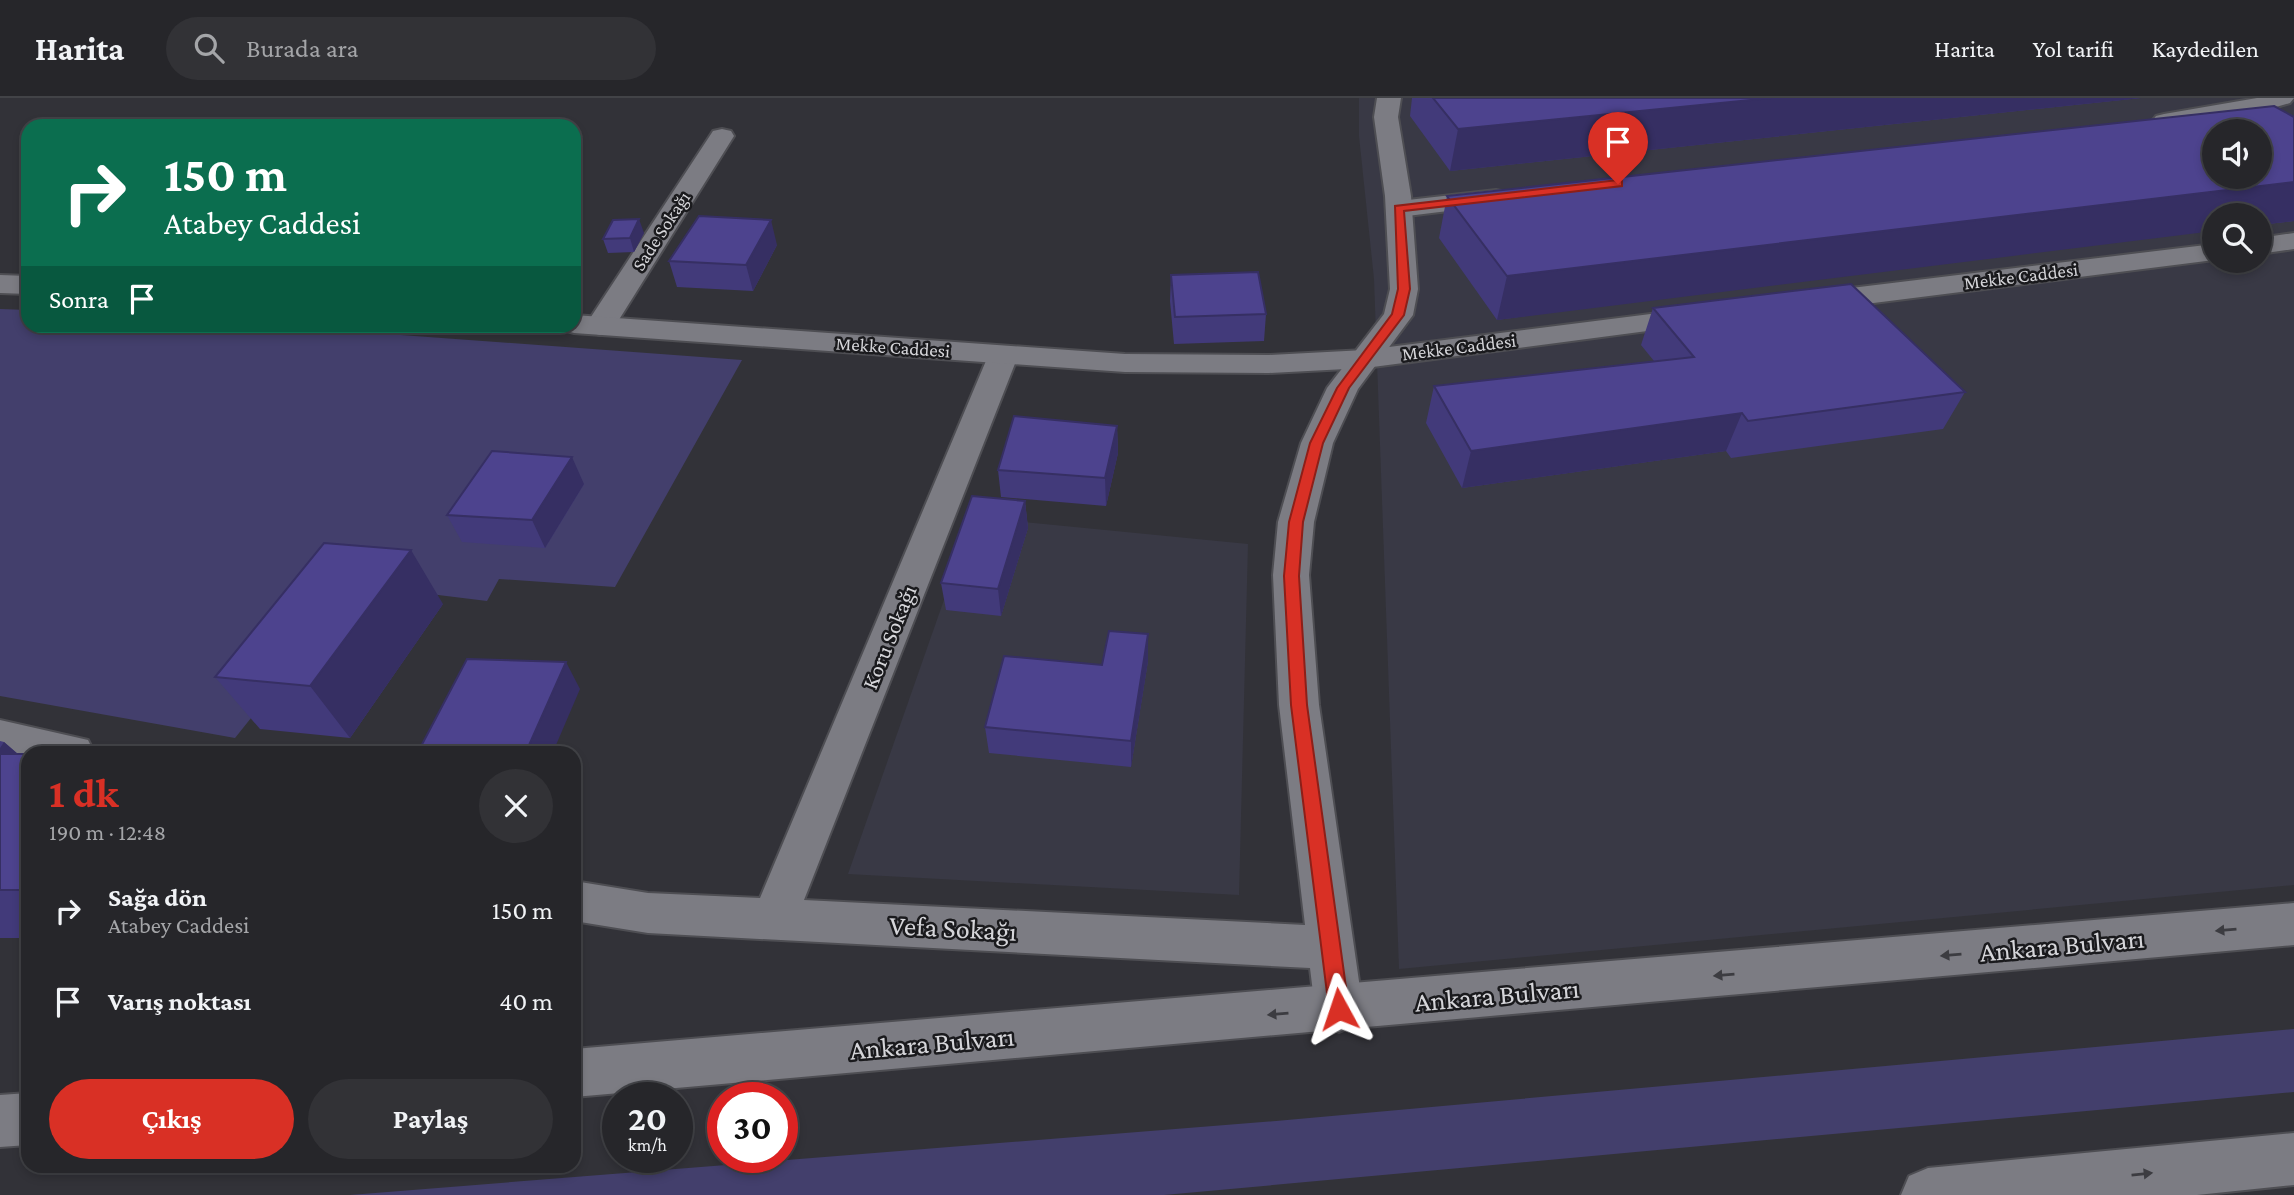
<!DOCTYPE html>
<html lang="tr">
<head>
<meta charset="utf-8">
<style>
  :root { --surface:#26262a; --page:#323236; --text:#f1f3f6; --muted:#a4a5a8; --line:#424347; --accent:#d93025 }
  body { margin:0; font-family:"Crimson Pro",serif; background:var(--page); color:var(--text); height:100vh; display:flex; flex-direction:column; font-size:26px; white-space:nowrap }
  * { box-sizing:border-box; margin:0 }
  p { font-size:23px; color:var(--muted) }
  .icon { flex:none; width:38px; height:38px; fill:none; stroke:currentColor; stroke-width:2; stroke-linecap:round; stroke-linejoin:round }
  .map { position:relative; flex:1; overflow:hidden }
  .sheet { position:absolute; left:21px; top:648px; width:560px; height:427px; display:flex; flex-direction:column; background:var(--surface); border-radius:21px; box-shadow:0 4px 10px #0003,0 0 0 2px var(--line) }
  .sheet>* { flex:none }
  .top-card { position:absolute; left:21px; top:21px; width:560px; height:214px; border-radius:21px; box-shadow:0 4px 10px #0003,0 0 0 2px var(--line); background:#0b6e4f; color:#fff; overflow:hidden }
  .controls { position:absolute; left:2202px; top:21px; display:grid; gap:14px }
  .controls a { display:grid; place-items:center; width:70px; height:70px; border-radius:50%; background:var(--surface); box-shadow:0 4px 10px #0003,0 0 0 2px var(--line); font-size:35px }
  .speed { position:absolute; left:602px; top:984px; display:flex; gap:14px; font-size:35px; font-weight:700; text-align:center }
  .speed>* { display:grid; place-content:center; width:91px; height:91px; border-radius:50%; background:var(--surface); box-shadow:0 4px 10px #0003,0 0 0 2px var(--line); line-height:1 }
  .speed small { font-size:18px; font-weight:400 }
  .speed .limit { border:10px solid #d22; background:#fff; color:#111 }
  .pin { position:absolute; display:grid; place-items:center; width:60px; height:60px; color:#fff; margin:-72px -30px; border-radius:50% 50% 50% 0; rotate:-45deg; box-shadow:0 0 7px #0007 }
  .pin .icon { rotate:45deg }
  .me { position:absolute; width:77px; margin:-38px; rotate:355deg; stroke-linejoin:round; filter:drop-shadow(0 0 5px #0008) }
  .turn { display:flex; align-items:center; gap:24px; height:147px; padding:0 28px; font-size:32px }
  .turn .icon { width:91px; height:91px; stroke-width:2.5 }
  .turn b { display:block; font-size:49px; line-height:60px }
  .then { display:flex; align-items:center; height:66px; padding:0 28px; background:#0003; gap:14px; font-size:26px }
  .round { display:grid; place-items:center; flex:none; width:74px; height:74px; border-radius:37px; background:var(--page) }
  .head { display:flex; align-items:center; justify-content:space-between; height:119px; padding:0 28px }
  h1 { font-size:42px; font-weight:700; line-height:52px; color:var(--accent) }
  .action { display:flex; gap:14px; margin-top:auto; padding:14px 28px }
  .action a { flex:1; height:80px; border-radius:42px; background:var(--accent); color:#fff; font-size:28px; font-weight:700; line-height:80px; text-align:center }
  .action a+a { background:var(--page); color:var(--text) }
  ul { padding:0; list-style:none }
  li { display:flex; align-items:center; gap:21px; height:91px; padding:0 28px }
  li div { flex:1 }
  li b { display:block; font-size:26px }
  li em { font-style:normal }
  header { display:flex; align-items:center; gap:42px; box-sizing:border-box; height:98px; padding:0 35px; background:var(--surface); border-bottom:2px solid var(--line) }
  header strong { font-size:33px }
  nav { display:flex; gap:38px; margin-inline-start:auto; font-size:24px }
  .search { width:490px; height:63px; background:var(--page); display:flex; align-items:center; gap:18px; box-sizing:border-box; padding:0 24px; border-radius:38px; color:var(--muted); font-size:26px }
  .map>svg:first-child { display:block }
  .built { fill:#393945; fill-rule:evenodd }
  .green { fill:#433f6c }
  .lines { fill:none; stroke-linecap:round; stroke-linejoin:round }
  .street-casing { stroke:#4e4e53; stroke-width:4 }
  .secondary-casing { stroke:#4e4e53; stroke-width:4 }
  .street { fill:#7c7c83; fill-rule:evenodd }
  .secondary { fill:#7c7c83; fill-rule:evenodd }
  .wall { fill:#423a7a }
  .shaded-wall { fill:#362f63 }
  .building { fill:#4d438e; stroke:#362f63; stroke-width:2; fill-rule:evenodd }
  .oneway { fill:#3c3c41 }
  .route { fill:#d93025; stroke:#8d1f18; stroke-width:2 }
  .labels { text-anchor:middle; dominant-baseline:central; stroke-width:5; stroke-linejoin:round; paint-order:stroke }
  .far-street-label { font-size:19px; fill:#d5d5d9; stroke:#1a1a1d }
  .street-label { font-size:23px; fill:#d5d5d9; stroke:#1a1a1d }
  .near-street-label { font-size:28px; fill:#d5d5d9; stroke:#1a1a1d }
</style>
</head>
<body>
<header>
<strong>Harita</strong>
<div class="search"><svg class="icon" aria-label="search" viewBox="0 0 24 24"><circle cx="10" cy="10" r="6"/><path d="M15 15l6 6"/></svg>Burada ara</div>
<nav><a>Harita</a><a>Yol tarifi</a><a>Kaydedilen</a></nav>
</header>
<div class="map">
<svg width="2294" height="1097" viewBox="0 0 2294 1097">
  <rect width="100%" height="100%" fill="#323238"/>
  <path class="built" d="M2294,0V787L1399,871L1374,181L1359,38V0ZM2214,33H2259V79H2214ZM2214,117H2259V163H2214Z
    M973,419L1248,446L1239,797L848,776Z"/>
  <path class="green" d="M0,211L28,212V228H278L742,262L615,489L499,481L487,503L357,487L235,640L0,598Z
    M2294,931V994L1164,1097H350L1276,1023Z"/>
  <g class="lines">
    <defs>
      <path id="street" d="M1377,0H1401L1398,19L1411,98L1418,191L1413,217L1358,291L1333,345L1314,424L1309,477L1319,607L1363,911L1356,927L1339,934L1322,927L1315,911L1310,870L648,835L574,823V783L648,795L760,800L988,258L992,252L1003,249L1014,252L1018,258L804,802L1305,827L1279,607L1273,477L1278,424L1301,345L1327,290L1384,216L1390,191L1385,98L1374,19Z
        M722,31L731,33L734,38L615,228L610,234L600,237L590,234L585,228L713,33Z
        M0,622L88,642L94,654H28V660L0,654Z"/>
      <path id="secondary" d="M2257,0H2294L2290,5L2255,15L2164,30L2156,28L2152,23L2156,18L2164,16Z
        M1496,92L1505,94L1509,100L1505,106L1399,119L1390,117L1386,111L1390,105L1399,103Z
        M2294,135V151L2259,156V140Z
        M2214,146V162L1810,213L1800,210L1796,204L1800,198L1810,195Z
        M0,177L28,178V196L0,195Z
        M1698,210L1708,213L1713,219L1708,225L1365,270L1269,275L1125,274L574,235L564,232L560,228H574V217L1125,256L1269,257L1365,252Z
        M2294,805V847L574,999V951Z
        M28,995V1047L0,1049V997Z
        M2294,1035V1087L2197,1097H1901L1909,1078L1928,1070Z"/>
    </defs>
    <use href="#street" class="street-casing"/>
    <use href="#secondary" class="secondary-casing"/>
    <use href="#street" class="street"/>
    <use href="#secondary" class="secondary"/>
  </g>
  <path class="wall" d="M1412,0H2141L1450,73L1410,18Z
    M2294,19V123L2259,127V117L1497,222L1439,140L1447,98Z
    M644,135L634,154L608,155L603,141Z
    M777,147L753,193L677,189L669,163Z
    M1171,177L1266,216L1264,243L1174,246L1170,203Z
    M1653,210L1965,294L1943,331L1731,360L1726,353L1462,390L1426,325L1434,288L1654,263L1641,247Z
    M1117,328L1118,355L1106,408L1001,399L998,372Z
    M584,386L545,450L462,444L447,417Z
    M1025,403L1028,430L1001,518L946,512L941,485Z
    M443,506L350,640L260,631L215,579Z
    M1148,563L1131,669L989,655L985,629Z
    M0,643L4,644L18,656H28V840H0Z"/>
  <path class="shaded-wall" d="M1771,0H2141L1450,73L1458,31Z
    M2294,84V123L2259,127V117H2214V133L1497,222L1507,178Z
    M639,121L644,135L634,154L630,140Z
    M771,122L777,147L753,193L746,167Z
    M1742,315L1726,353L1462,390L1471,353Z
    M1117,328L1118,355L1106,408L1105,380Z
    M572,359L584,386L545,450L532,422Z
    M1025,403L1028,430L1001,518L998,491Z
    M411,452L443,506L350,640L310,588Z
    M1148,536V563L1131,669V643Z
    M566,564L580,591L553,654H526Z
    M4,644L28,665L0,659V650Z"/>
  <path class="building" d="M1433,0H1771L1458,31Z
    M2274,8L2294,19V84L1507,178L1447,98ZM2214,33H2259V79H2214Z
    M699,118L771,122L746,167L669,163Z
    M639,121L630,140L603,141L613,122Z
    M1258,174L1266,216L1175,219L1171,177Z
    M1851,186L1965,294L1748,323L1742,315L1471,353L1434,288L1694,259L1653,210Z
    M1014,318L1117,328L1105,380L998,372Z
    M492,353L572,359L532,422L447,417Z
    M972,398L1025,403L998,491L941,485Z
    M324,445L411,452L310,588L215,579Z
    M1109,533L1148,536L1131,643L985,629L1004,558L1102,567Z
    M467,561L566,564L526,654H418Z
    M0,656H28V792H0Z"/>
  <defs><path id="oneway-solid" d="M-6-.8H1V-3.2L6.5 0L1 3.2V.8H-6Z" transform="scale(1.75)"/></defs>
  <g class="oneway">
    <use href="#oneway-solid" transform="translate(2226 832) rotate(175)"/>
    <use href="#oneway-solid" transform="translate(1951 857) rotate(175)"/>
    <use href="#oneway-solid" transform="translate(1724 877) rotate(175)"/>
    <use href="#oneway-solid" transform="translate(1278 916) rotate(175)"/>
    <use href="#oneway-solid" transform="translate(2142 1076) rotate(-6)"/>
  </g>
  <path class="route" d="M1618,82L1622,83V88L1404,113L1410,191L1404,217L1349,290L1323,345L1303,424L1299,478L1307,607L1349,911L1346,917L1339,920L1331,917L1329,911L1291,607L1284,478L1289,424L1310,345L1337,290L1392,216L1398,191L1395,108Z"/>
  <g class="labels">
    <g class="far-street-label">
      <text transform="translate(661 133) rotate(-57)">Sade Sokağı</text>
      <text transform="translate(2021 178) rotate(-7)">Mekke Caddesi</text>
      <text transform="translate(893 249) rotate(4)">Mekke Caddesi</text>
      <text transform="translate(1459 249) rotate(-7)">Mekke Caddesi</text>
    </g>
    <g class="street-label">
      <text transform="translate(889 539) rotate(-68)">Koru Sokağı</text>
    </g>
    <g class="near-street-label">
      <text transform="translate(953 830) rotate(3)">Vefa Sokağı</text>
      <text transform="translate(2062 847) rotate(-5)">Ankara Bulvarı</text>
      <text transform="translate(1497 897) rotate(-5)">Ankara Bulvarı</text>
      <text transform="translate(932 945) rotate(-5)">Ankara Bulvarı</text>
    </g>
  </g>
</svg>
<div class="controls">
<a><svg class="icon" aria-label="sound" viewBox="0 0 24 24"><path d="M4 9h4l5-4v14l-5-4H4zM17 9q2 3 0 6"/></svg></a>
<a><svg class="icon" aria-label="search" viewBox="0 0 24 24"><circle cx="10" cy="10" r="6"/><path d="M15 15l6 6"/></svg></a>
</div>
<div class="speed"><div>20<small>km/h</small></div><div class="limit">30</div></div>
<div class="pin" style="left:1618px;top:86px;background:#d93025"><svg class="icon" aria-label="arrive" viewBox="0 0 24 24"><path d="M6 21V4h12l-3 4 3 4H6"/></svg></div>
<svg class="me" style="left:1339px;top:911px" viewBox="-20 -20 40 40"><path d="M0-17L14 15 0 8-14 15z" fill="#d93025" stroke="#fff" stroke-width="4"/></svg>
<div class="top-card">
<div class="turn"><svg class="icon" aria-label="right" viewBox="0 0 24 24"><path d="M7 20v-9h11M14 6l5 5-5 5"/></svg><div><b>150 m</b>Atabey Caddesi</div></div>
<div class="then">Sonra<svg class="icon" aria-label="arrive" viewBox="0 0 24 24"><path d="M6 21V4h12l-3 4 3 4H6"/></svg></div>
</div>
<section class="sheet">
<div class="head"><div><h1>1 dk</h1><p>190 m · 12:48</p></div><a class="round"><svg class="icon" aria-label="close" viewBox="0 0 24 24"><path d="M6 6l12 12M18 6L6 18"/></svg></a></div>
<ul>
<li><svg class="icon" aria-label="right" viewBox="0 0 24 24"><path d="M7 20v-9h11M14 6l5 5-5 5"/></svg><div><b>Sağa dön</b><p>Atabey Caddesi</p></div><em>150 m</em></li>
<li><svg class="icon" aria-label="arrive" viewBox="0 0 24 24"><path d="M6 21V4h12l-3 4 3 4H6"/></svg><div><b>Varış noktası</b></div><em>40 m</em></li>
</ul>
<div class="action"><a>Çıkış</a><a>Paylaş</a></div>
</section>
</div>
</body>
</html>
